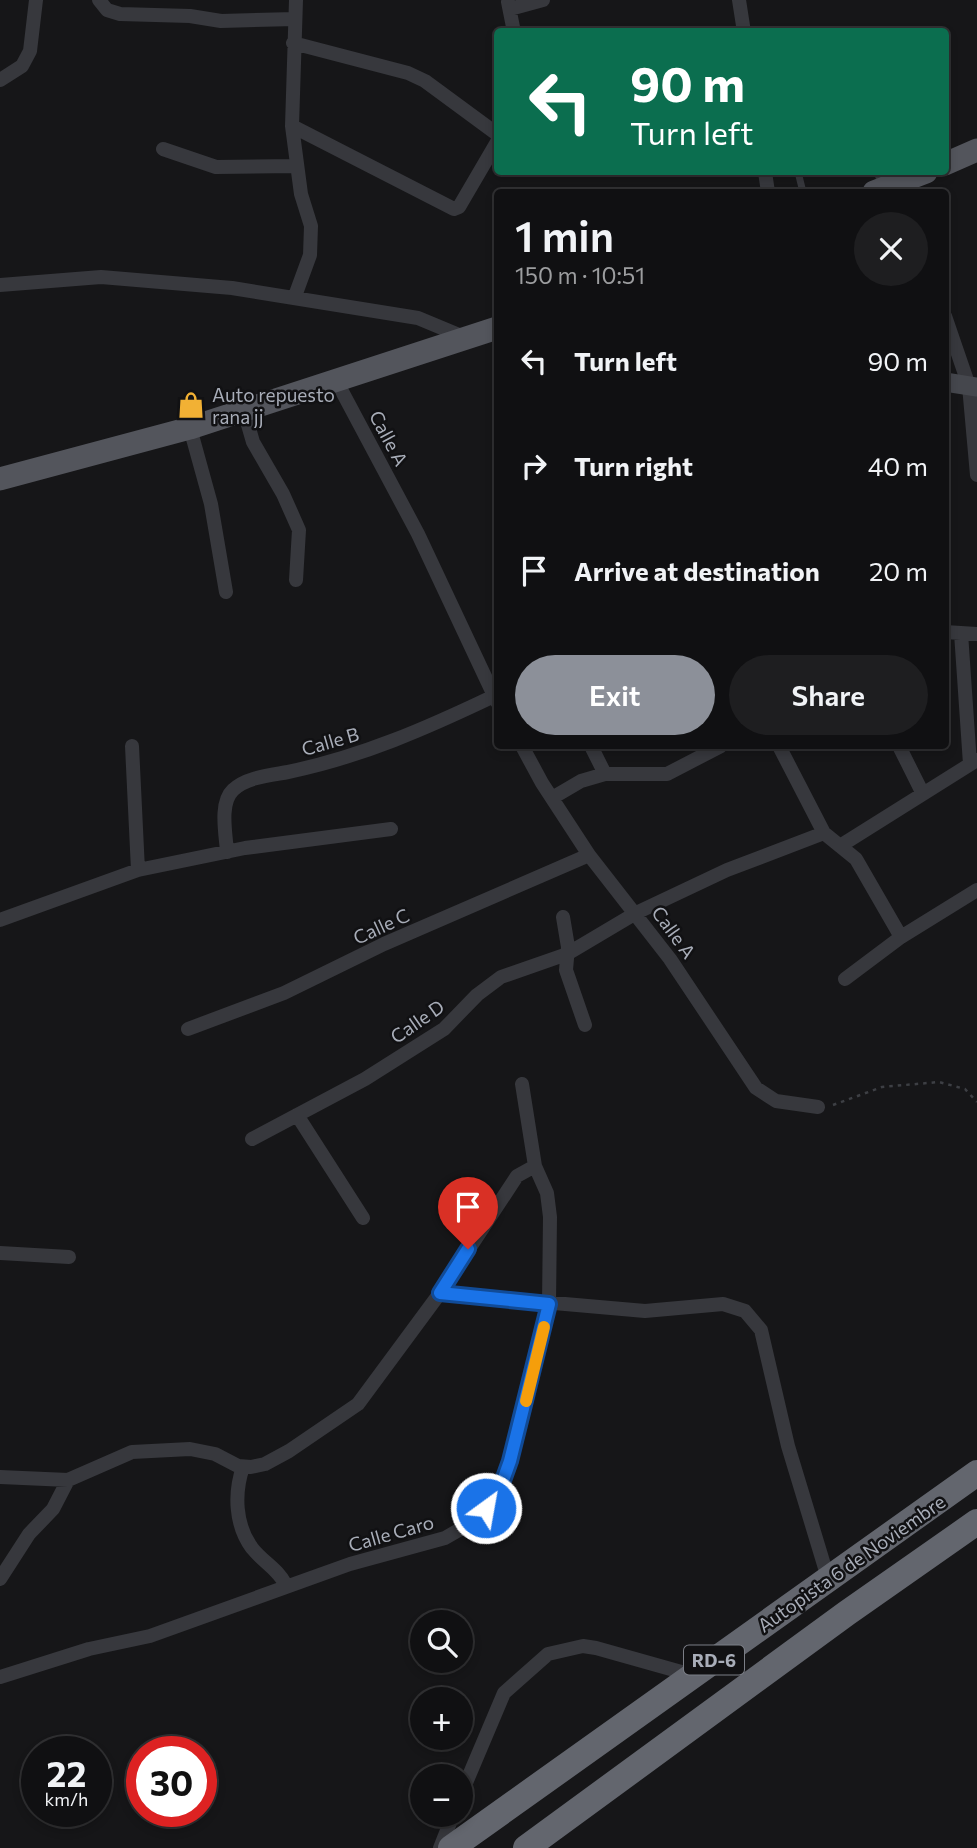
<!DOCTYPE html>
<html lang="en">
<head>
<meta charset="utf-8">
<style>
  :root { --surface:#101012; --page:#1e1e20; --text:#f1f3f6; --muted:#9c9d9f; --line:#303032; --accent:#8c9099 }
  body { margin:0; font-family:Commissioner,sans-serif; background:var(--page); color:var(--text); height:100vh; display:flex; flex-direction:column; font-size:26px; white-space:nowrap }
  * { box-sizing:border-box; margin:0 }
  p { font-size:23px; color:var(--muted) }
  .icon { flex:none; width:38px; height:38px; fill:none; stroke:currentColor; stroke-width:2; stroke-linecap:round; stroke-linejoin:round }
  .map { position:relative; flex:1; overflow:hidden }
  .panel { position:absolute; left:494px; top:189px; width:455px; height:560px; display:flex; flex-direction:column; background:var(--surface); border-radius:7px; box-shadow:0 4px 10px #0003,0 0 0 2px var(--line) }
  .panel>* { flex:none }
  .top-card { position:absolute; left:494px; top:28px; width:455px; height:147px; border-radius:7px; box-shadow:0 4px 10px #0003,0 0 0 2px var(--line); background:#0b6e4f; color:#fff; overflow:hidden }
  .buttons { position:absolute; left:410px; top:1610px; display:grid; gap:14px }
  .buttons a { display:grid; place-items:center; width:63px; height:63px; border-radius:50%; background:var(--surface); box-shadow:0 4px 10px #0003,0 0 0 2px var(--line); font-size:35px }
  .speed { position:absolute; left:21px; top:1736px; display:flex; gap:14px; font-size:35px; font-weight:700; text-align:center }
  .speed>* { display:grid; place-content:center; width:91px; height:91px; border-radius:50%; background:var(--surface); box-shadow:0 4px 10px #0003,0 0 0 2px var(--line); line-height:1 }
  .speed small { font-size:18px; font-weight:400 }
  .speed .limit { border:10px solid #d22; background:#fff; color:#111 }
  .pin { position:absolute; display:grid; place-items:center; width:60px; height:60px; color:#fff; margin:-72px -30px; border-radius:50% 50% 50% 0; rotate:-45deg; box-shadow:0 0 7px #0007 }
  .pin .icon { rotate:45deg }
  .me { position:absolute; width:77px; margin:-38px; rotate:32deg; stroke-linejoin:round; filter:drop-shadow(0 0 5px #0008) }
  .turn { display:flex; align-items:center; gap:24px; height:147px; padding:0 21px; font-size:32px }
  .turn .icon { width:91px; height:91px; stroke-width:2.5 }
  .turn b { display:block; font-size:49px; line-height:60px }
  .round { display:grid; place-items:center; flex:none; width:74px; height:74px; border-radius:37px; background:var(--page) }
  .head { display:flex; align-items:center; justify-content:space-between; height:119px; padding:0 21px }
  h1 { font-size:42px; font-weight:600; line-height:52px }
  .cta { display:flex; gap:14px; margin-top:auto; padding:14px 21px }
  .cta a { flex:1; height:80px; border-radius:42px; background:var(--accent); color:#fff; font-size:28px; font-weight:600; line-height:80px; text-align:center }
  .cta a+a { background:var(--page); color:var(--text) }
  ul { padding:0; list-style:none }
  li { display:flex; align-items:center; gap:21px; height:105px; padding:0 21px }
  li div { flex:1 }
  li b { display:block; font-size:26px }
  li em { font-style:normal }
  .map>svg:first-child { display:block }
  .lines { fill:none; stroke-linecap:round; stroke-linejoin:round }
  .path { stroke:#3d3f44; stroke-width:2.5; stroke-dasharray:3.5 5; stroke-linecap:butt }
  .service { stroke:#37383d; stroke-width:7 }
  .minor { stroke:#37383d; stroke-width:14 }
  .secondary { stroke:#45474d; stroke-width:19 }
  .primary { stroke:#53555c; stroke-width:23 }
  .motorway { stroke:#63666e; stroke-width:26 }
  .route-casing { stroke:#114b97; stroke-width:18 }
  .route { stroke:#1a73e8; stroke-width:12 }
  .slow { stroke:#f59e0b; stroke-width:12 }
  .labels { text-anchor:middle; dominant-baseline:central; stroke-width:5; stroke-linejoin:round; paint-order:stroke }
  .shield { fill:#111113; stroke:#7b7e86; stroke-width:2 }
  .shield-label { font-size:18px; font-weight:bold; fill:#a8adb8 }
  .poi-label { font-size:19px; fill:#a8adb8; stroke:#111113; text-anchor:start }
  .street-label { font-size:19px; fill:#a8adb8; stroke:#111113 }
</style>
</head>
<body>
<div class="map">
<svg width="977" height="1848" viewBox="0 0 977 1848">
  <rect width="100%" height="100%" fill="#161618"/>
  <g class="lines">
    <path class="path" d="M833,1105L882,1087L939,1082L965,1089L977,1102"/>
    <path class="service" d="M798,172L803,192
      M877,172L882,185"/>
    <path class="minor" d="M99,0L107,10L120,14L190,16L221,21L295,19
      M739,0L744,32
      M508,2L514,32
      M510,9L543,0
      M293,43L408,73L425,81L497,134
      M0,80L22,66L30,51L36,0
      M292,126L454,209L459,207L497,142
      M163,149L216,167L296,166
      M765,172L768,192
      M0,285L101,277L232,288L418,318L466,338
      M295,296L310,255L311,226L301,194L292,126L296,0
      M945,316L969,386L977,475
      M337,382L418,534L497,702
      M244,411L253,442L283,494L299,530L296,580
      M190,428L211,504L226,592
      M945,632L977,634
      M961,633L970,764
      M132,746L138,870
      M522,746L542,783L589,855L670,959L756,1088L776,1101L818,1107
      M591,746L605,774
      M779,746L824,833L856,859L901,937
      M899,746L923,794
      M552,798L581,781L605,774H667L721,746
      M840,846L977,760
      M227,852C226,835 219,803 233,790C246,777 272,775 288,772C361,757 427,728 494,696
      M563,917L568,947L566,970L585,1025
      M0,920L138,870L245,848L391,829
      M845,979L901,937L977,890
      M188,1029L284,993L384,944L589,855
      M297,1115L363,1218
      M252,1139L365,1079L444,1029L477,995L501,977L567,954L636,913L727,870L824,833
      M0,1253L69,1257
      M440,1293L645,1311L723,1304L745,1311L761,1330L788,1446L828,1578
      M243,1467C234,1493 235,1525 252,1548C264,1563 277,1568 286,1585
      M0,1477L68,1480L132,1452L190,1449L215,1454L238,1466L251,1467L265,1464L289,1451L358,1404L440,1293L517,1176L535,1166
      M0,1579L29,1534L53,1509L68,1480
      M0,1677L89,1649L150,1636L350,1564L445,1538L471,1523L486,1508L501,1486L510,1461L549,1304L550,1217L547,1193L535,1166L522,1084
      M460,1797L504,1693L548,1654L583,1646L596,1648L692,1675
      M440,1848L453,1815"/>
    <path class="secondary" d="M945,382L977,387"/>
    <path class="primary" d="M945,164L977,150
      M874,192L926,172
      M0,479L190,428L497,328"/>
    <path class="motorway" d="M451,1848L977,1473
      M526,1848L847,1613L977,1522"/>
  </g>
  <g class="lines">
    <defs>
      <path id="route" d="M468,1249L440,1293L549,1304L510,1461L501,1486L486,1508"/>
    </defs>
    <use href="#route" class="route-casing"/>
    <use href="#route" class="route"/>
    <path class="slow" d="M526,1401L544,1327"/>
  </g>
  <defs>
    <symbol id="shop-bare" viewBox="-9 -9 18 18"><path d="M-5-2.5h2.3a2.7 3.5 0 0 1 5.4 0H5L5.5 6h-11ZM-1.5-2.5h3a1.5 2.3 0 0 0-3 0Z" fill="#f2b134" stroke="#111113" stroke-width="2.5" paint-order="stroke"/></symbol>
  </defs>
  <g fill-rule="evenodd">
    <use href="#shop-bare" x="172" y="386" width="38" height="38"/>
  </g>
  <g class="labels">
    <rect class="shield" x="684" y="1645.5" width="60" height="29" rx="5"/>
    <g class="shield-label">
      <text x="714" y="1660">RD-6</text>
    </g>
    <g class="poi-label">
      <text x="212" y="394">Auto repuesto<tspan x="212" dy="22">rana jj</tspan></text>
    </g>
    <g class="street-label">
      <text transform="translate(389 438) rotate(62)">Calle A</text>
      <text transform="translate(330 741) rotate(-16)">Calle B</text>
      <text transform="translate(381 926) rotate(-25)">Calle C</text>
      <text transform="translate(674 932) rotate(54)">Calle A</text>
      <text transform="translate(417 1021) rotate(-35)">Calle D</text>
      <text transform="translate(391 1533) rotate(-16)">Calle Caro</text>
      <text transform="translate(851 1563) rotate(-35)">Autopista 6 de Noviembre</text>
    </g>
  </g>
</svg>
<div class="buttons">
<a><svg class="icon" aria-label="search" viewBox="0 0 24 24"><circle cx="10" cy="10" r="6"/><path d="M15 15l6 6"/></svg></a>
<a>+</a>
<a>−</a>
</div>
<div class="speed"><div>22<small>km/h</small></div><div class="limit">30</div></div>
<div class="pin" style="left:468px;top:1249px;background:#d93025"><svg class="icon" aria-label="arrive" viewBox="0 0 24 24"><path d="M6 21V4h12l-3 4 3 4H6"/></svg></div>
<svg class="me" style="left:486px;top:1508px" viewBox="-20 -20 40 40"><circle r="17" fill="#1a73e8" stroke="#fff" stroke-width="3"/><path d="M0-11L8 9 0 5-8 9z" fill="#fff"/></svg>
<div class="top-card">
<div class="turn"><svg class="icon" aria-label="left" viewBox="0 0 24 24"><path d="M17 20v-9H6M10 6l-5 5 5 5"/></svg><div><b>90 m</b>Turn left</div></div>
</div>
<section class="panel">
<div class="head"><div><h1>1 min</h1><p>150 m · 10:51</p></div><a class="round"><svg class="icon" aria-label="close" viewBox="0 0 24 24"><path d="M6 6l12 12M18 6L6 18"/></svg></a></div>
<ul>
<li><svg class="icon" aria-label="left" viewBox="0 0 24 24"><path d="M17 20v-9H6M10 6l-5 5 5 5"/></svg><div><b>Turn left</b></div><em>90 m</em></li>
<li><svg class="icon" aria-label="right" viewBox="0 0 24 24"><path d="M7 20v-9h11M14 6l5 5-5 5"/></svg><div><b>Turn right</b></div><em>40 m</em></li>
<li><svg class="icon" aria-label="arrive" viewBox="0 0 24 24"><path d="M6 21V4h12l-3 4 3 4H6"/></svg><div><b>Arrive at destination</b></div><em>20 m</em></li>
</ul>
<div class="cta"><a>Exit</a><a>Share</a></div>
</section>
</div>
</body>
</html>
